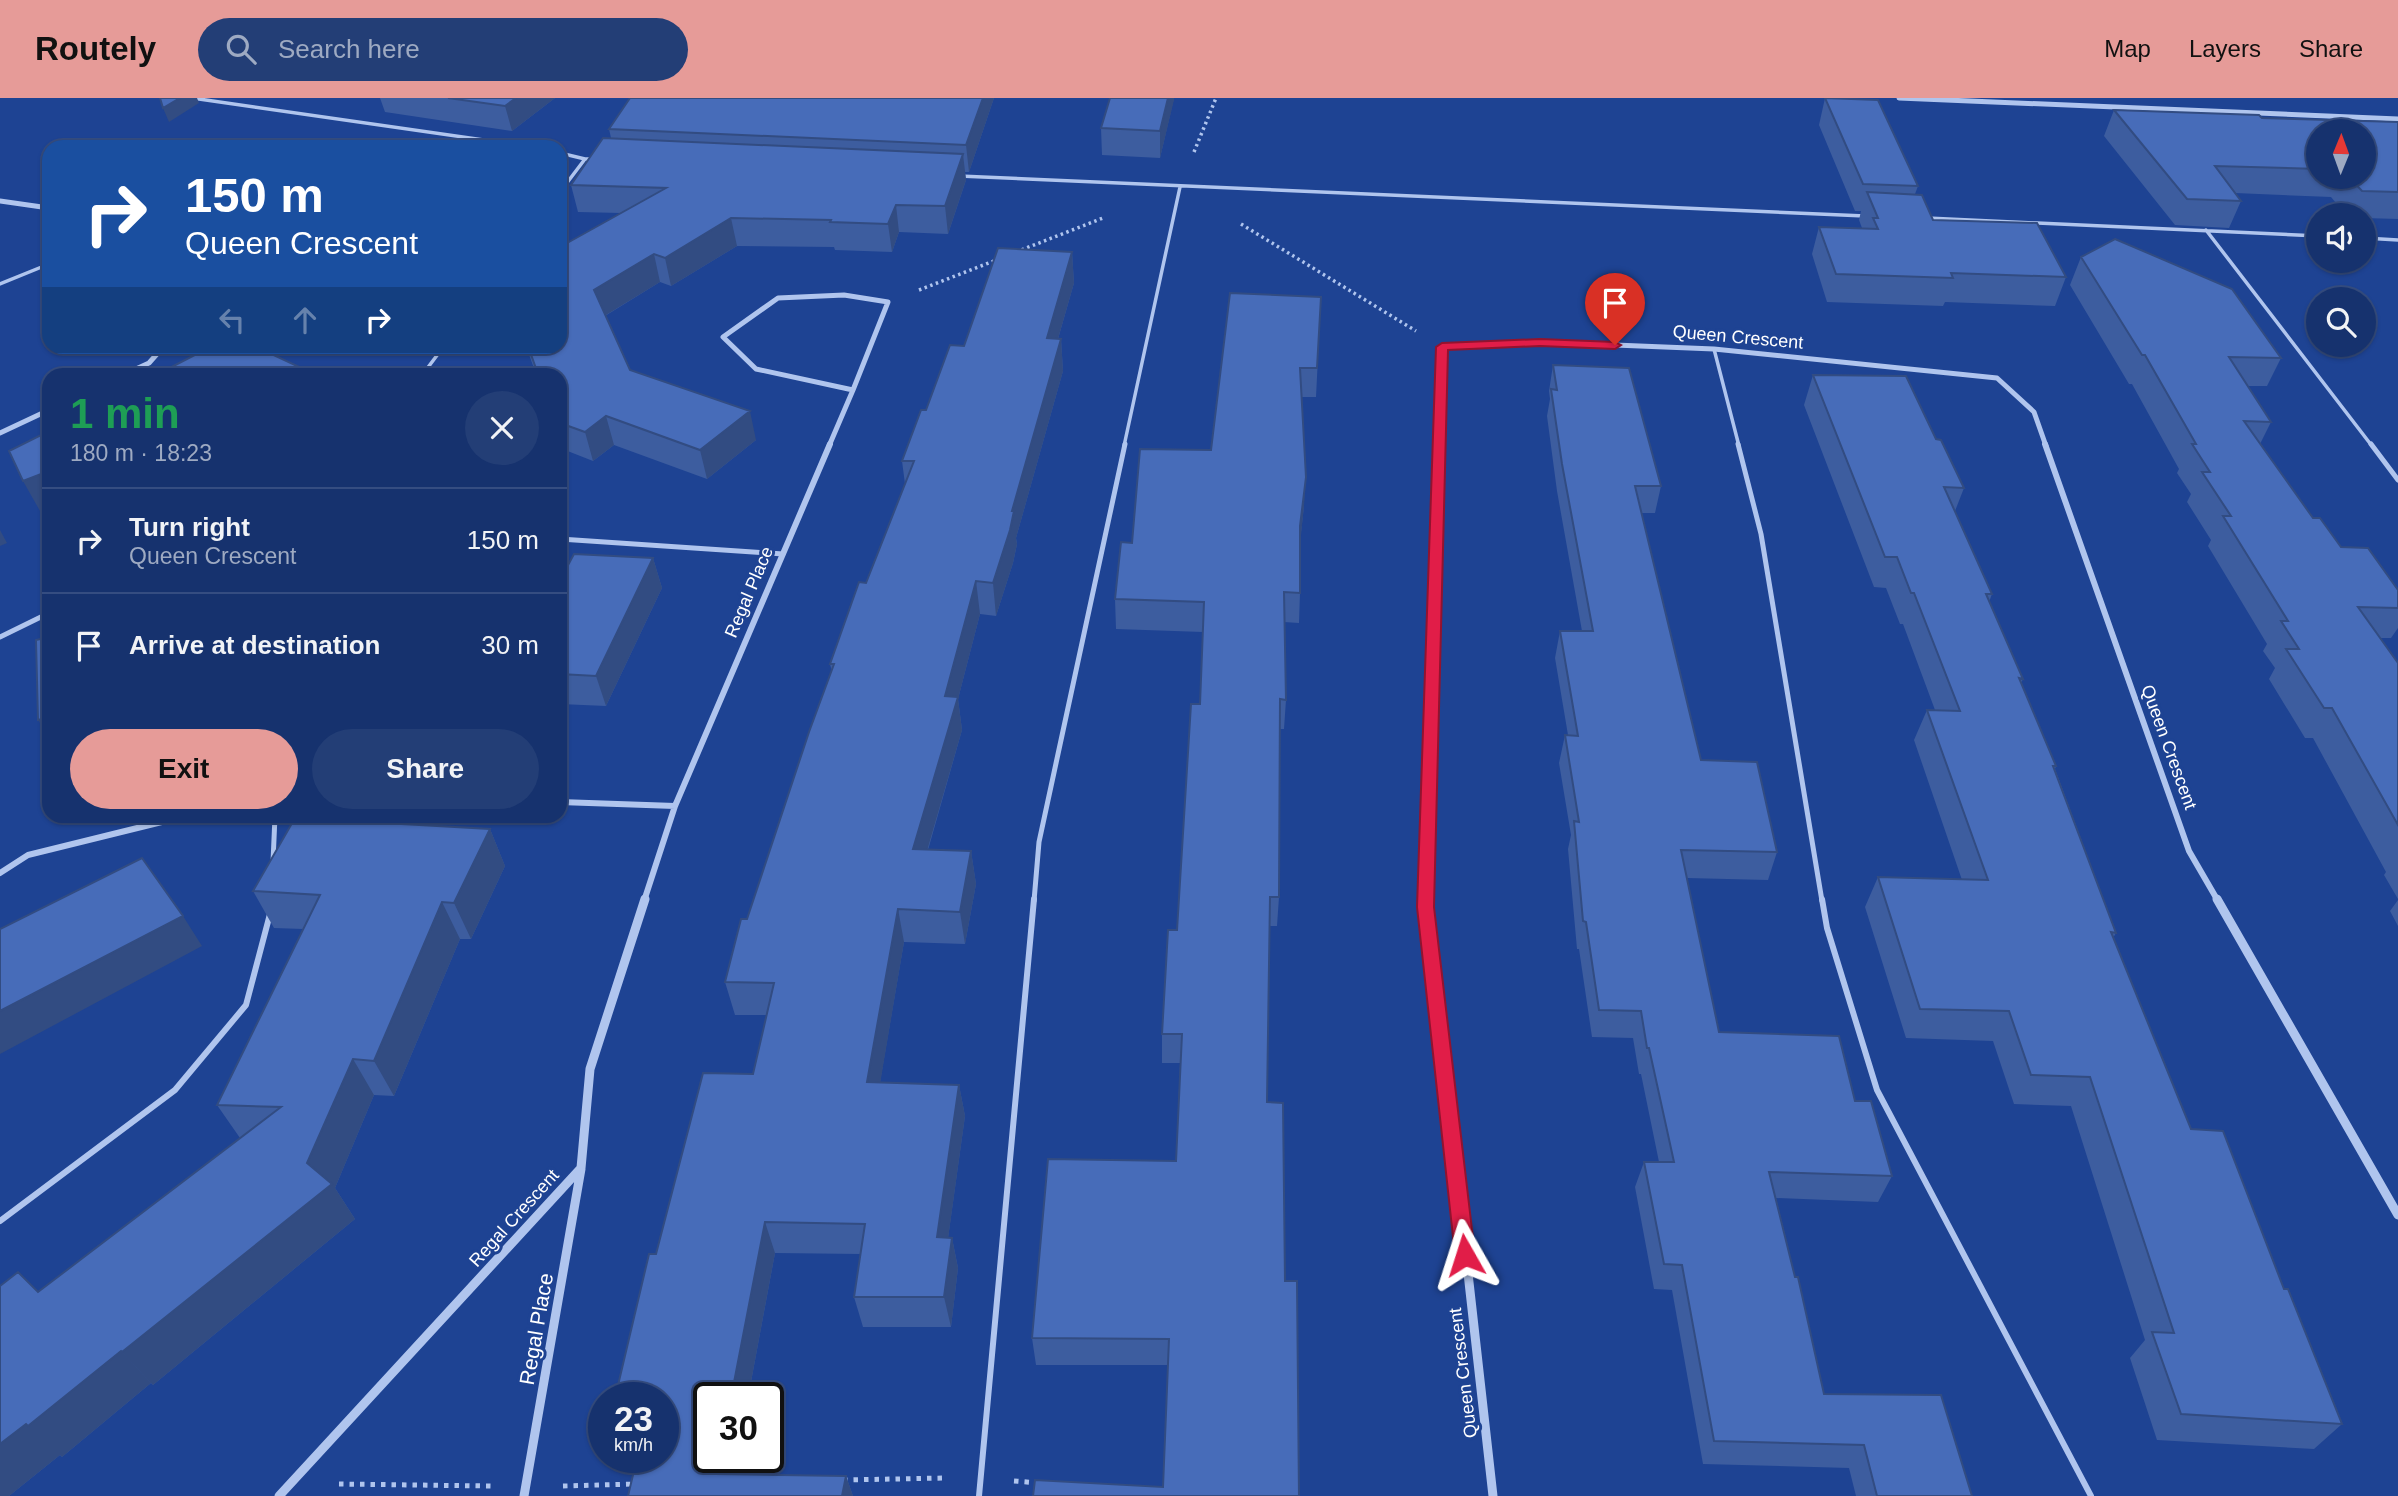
<!DOCTYPE html>
<html lang="en">
<head>
<meta charset="utf-8">
<style>
  :root { --surface:#16326e; --page:#233e76; --text:#f1f3f6; --muted:#9eaac2; --line:#354d81; --accent:#e69b98 }
  body { margin:0; font-family:Arial,sans-serif; background:var(--page); color:var(--text); height:100vh; display:flex; flex-direction:column; font-size:26px; white-space:nowrap }
  * { box-sizing:border-box; margin:0 }
  p { font-size:23px; color:var(--muted) }
  .icon { flex:none; width:38px; height:38px; fill:none; stroke:currentColor; stroke-width:2; stroke-linecap:round; stroke-linejoin:round }
  .map { position:relative; flex:1; overflow:hidden }
  .panel { position:absolute; left:42px; top:270px; width:525px; height:455px; display:flex; flex-direction:column; background:var(--surface); border-radius:21px; box-shadow:0 2px 5px #0004,0 0 0 2px var(--line) }
  .panel>* { flex:none }
  .top-card { position:absolute; left:42px; top:42px; width:525px; height:214px; border-radius:21px; box-shadow:0 2px 5px #0004,0 0 0 2px var(--line); background:#1a4fa0; color:#fff; overflow:hidden }
  .needle { width:46px; rotate:1deg }
  .buttons { position:absolute; left:2306px; top:21px; display:grid; gap:14px }
  .buttons a { display:grid; place-items:center; width:70px; height:70px; border-radius:50%; background:var(--surface); box-shadow:0 2px 5px #0004,0 0 0 2px var(--line); font-size:35px }
  .speed { position:absolute; left:588px; top:1284px; display:flex; gap:14px; font-size:35px; font-weight:700; text-align:center }
  .speed>* { display:grid; place-content:center; width:91px; height:91px; border-radius:50%; background:var(--surface); box-shadow:0 2px 5px #0004,0 0 0 2px var(--line); line-height:1 }
  .speed small { font-size:18px; font-weight:400 }
  .speed .limit { border:4px solid #111; border-radius:10px; background:#fff; color:#111 }
  .pin { position:absolute; display:grid; place-items:center; width:60px; height:60px; color:#fff; margin:-72px -30px; border-radius:50% 50% 50% 0; rotate:-45deg; box-shadow:0 0 7px #0007 }
  .pin .icon { rotate:45deg }
  .me { position:absolute; width:77px; margin:-38px; rotate:354deg; stroke-linejoin:round; filter:drop-shadow(0 0 5px #0008) }
  .turn { display:flex; align-items:center; gap:24px; height:147px; padding:0 28px; font-size:32px }
  .turn .icon { width:91px; height:91px; stroke-width:2.5 }
  .turn b { display:block; font-size:49px; line-height:60px }
  .lanes { display:flex; align-items:center; height:66px; padding:0 28px; background:#0003; justify-content:center; gap:35px; direction:ltr }
  .lanes .off { opacity:.35 }
  .round { display:grid; place-items:center; flex:none; width:74px; height:74px; border-radius:37px; background:var(--page) }
  .head { display:flex; align-items:center; justify-content:space-between; height:119px; padding:0 28px }
  h1 { font-size:42px; font-weight:800; line-height:52px; color:#1e9e55 }
  .action { display:flex; gap:14px; margin-top:auto; padding:14px 28px }
  .action a { flex:1; height:80px; border-radius:42px; background:var(--accent); color:#111; font-size:28px; font-weight:800; line-height:80px; text-align:center }
  .action a+a { background:var(--page); color:var(--text) }
  ul { padding:0; list-style:none }
  li { display:flex; align-items:center; gap:21px; height:105px; padding:0 28px; border-top:2px solid var(--line) }
  li div { flex:1 }
  li b { display:block; font-size:26px }
  li em { font-style:normal }
  header { display:flex; align-items:center; gap:42px; box-sizing:border-box; height:98px; padding:0 35px; background:var(--accent); color:#111 }
  header strong { font-size:33px }
  nav { display:flex; gap:38px; margin-inline-start:auto; font-size:24px }
  .search { width:490px; height:63px; background:var(--page); display:flex; align-items:center; gap:18px; box-sizing:border-box; padding:0 24px; border-radius:38px; color:var(--muted); font-size:26px }
  .map>svg:first-child { display:block }
  .lines { fill:none; stroke-linecap:round; stroke-linejoin:round }
  .path-far1 { stroke:#b0c5ee; stroke-width:3.5; stroke-dasharray:2.5 3.5; stroke-linecap:butt }
  .path { stroke:#b0c5ee; stroke-width:5; stroke-dasharray:4.5 6; stroke-linecap:butt }
  .lane-far2 { stroke:#b0c5ee; stroke-width:3.5 }
  .lane-far1 { stroke:#b0c5ee; stroke-width:5 }
  .lane { stroke:#b0c5ee; stroke-width:6 }
  .street-far2 { stroke:#b0c5ee; stroke-width:5 }
  .street-far1 { stroke:#b0c5ee; stroke-width:6 }
  .street { stroke:#b0c5ee; stroke-width:9 }
  .wall { fill:#3d5d9f; fill-rule:evenodd }
  .shaded-wall { fill:#324c82 }
  .building { fill:#476cb9; stroke:#324c82; stroke-width:2 }
  .route { fill:#e11d48; stroke:#92132f; stroke-width:2 }
  .labels { text-anchor:middle; dominant-baseline:central; stroke-width:6; stroke-linejoin:round; paint-order:stroke }
  .street-label { font-size:18px; fill:#fff; stroke:#1e4393 }
  .near-street-label { font-size:21px; fill:#fff; stroke:#1e4393 }
</style>
</head>
<body>
<header>
<strong>Routely</strong>
<div class="search"><svg class="icon" aria-label="search" viewBox="0 0 24 24"><circle cx="10" cy="10" r="6"/><path d="M15 15l6 6"/></svg>Search here</div>
<nav><a>Map</a><a>Layers</a><a>Share</a></nav>
</header>
<div class="map">
<svg width="2398" height="1398" viewBox="0 0 2398 1398">
  <rect width="100%" height="100%" fill="#1e4393"/>
  <g class="lines">
    <path class="path-far1" d="M1194,54L1216,0
      M1241,126L1416,233
      M1016,154L1103,120
      M919,192L999,161"/>
    <path class="path" d="M843,1382L946,1380
      M1014,1383L1040,1385
      M339,1386L491,1388
      M563,1388L635,1386"/>
    <path class="lane-far2" d="M192,0L532,49
      M560,55L585,61
      M959,78L1865,118
      M560,94L585,61H596
      M1927,120L2319,138
      M2206,132L2372,348
      M2364,140L2398,142
      M0,186L49,166
      M1714,251L1739,348
      M423,276L444,248
      M1124,348L1180,89"/>
    <path class="lane-far1" d="M1738,346L1761,436L1822,803
      M2371,346L2398,382
      M560,441L783,456
      M0,539L49,515
      M273,764L275,718
      M1034,803L1039,744L1125,346"/>
    <path class="lane" d="M1822,801L1827,830L1877,992L2091,1398
      M0,1123L175,992L246,907L270,816
      M979,1398L1034,801"/>
    <path class="street-far2" d="M1899,0L2398,21
      M0,103L49,110
      M844,197L888,204L853,292L756,271L723,239L778,200Z
      M125,276L149,265L164,248
      M0,335L49,312
      M829,348L853,292
      M1439,348L1442,249L1540,244L1714,251L1997,280L2034,314L2046,348"/>
    <path class="street-far1" d="M2045,346L2189,753L2218,803
      M560,704L675,708L644,803
      M675,708L830,346
      M0,775L28,757L186,718
      M1426,803L1439,346"/>
    <path class="street" d="M1426,801L1493,1398
      M2217,801L2398,1117
      M279,1398L581,1070L590,971L645,801
      M524,1398L581,1071"/>
  </g>
  <path class="wall" d="M380,0H555L512,33L385,14Z
    M630,0H994L969,74H965L966,82L948,136L899,134L892,154L835,152L834,149L737,148L671,188L660,184L605,218L630,272L756,342L707,381L614,347L593,363L565,352L560,339V276H536L526,248H560L621,115L578,114L571,87L611,40L609,31Z
    M1110,0H1174L1160,60L1102,57L1101,30Z
    M1825,0L1918,88L1915,96L1933,122L2066,179L2055,208L1945,204L1943,208L1827,204L1812,156L1819,129L1862,130L1859,122L1861,113H1855L1819,27Z
    M2114,12L2262,20L2398,24V121L2364,120V117H2346L2331,99L2235,95L2241,103L2229,130L2175,127L2104,38ZM2319,33L2364,79H2319Z
    M998,150L1072,154L1074,185L1058,241H1061L1063,273L1016,440L1017,446L1013,465L996,518L980,516L958,601L962,632L928,752L971,753L976,786L965,846L904,844L880,984L959,987L965,1018L948,1140H952L958,1170L951,1229H863L854,1199L861,1156L775,1155L748,1300H709V1360H737L734,1377L846,1378L853,1398H628L637,1360H663V1300H615L649,1156H656L703,975L753,976L767,917H735L725,884L741,821H747L809,634L832,574L830,566L859,484L866,485L905,386L902,363L921,312H926L950,247L964,248Z
    M2081,159L2281,260L2267,288H2248L2271,324L2260,346L2313,420L2341,449L2398,492V530L2391,540H2380L2398,565V801L2384,777L2386,774L2313,640H2305L2269,581L2275,570L2263,553L2267,546L2208,448L2211,442L2187,404L2191,396L2177,375L2179,371L2132,286H2129L2070,187Z
    M1321,199L1316,299H1302L1304,408L1300,443V495L1299,525L1284,524L1286,602L1284,631H1280L1279,799L1277,828H1270L1163,1389L1168,1267H1036L1032,1240L1176,1063L1180,965H1162V936L1177,832L1200,606L1203,534L1116,531L1115,501L1132,445L1211,352Z
    M1553,267L1661,388L1655,415H1641L1701,662L1777,754L1768,782L1687,780L1719,934L1855,1003L1892,1078L1878,1104L1776,1100L1824,1296L1972,1398H1856L1849,1370L1703,1366L1672,1192L1654,1191L1635,1089L1644,1064H1659L1641,976H1639L1633,940L1592,939L1579,851H1577L1568,751L1571,737L1559,665L1565,637H1568L1555,560L1560,533H1582L1557,393L1547,318L1550,301L1549,293Z
    M1813,277L1936,341L1964,390L1955,413L1992,496L1989,504L2023,581L2021,585L2056,668L2055,671L2116,835L2113,840L2191,1031L2284,1191L2342,1326L2314,1351L2157,1342L2130,1260L2145,1242L2071,1008L2014,1006L1993,943L1906,940L1865,809L1878,779L1962,782L1914,642L1927,612H1935L1903,526H1900L1886,490L1874,489L1804,307Z
    M653,460L662,490L606,608L560,606V482Z
    M490,731L505,768L471,841H460L394,998L374,997L335,1090L355,1121L153,1287L151,1285L62,1359L60,1357L9,1398H0L38,1194L240,1040L217,1007L303,831L274,830L253,793Z
    M2398,802V828L2390,813Z"/>
  <path class="shaded-wall" d="M180,0H197L199,5L169,24L163,10Z
    M516,0H555L512,33L505,8Z
    M983,0H994L969,74L966,47Z
    M1168,0H1174V2L1160,60V33Z
    M963,56L966,82L948,136L945,108Z
    M896,107L899,134L892,154L888,126Z
    M731,120L737,148L671,188L665,160Z
    M1072,154L1074,185L1049,272L1047,240Z
    M654,156L660,184L601,220L594,192Z
    M1061,241L1063,273L1016,440L1017,446L1013,465L996,518L993,485L1012,413Z
    M750,313L756,342L707,381L700,352Z
    M606,318L614,347L593,363L585,334Z
    M49,373V409L40,413L23,383Z
    M1306,379L1304,408L1299,457L1300,428Z
    M0,432L7,445L0,448Z
    M653,460L662,490L606,608L596,578Z
    M976,483L980,516L958,601L962,632L918,784L913,751L945,598Z
    M49,619V638L38,622Z
    M490,731L505,768L471,841L454,805Z
    M971,753L976,786L965,846L960,814Z
    M442,804L460,841L394,998L374,963Z
    M898,811L904,844L875,1016L867,984Z
    M183,818L202,848L0,956V913Z
    M353,961L374,997L335,1090L355,1121L153,1287L122,1254L307,1065Z
    M959,987L965,1018L944,1170L937,1139Z
    M765,1124L775,1155L748,1300H731Z
    M952,1140L958,1170L951,1229L944,1199Z
    M121,1253L151,1285L62,1359L60,1357L9,1398H0V1346Z
    M720,1360H737L730,1398L716,1376Z
    M846,1378L853,1398H842Z"/>
  <path class="building" d="M160,0H180L163,10Z
    M448,0H516L505,8Z
    M630,0H983L966,47L609,31Z
    M1110,0H1168L1160,33L1101,30Z
    M1825,0L1878,2L1918,88L1863,86Z
    M2114,12L2259,17L2262,20L2398,24V94L2362,93L2349,79H2364V33H2319V71L2215,68L2241,103L2187,101Z
    M603,40L963,56L945,108L896,107L888,126L830,124L831,122L731,120L665,160L654,156L594,192L630,272L750,313L700,352L606,318L585,334L560,325V276H538L528,248H560V149L666,90L571,87Z
    M1867,94L1922,97L1933,122L2037,125L2066,179L1951,175L1953,180L1836,176L1819,129L1878,131L1873,120H1878Z
    M2115,141L2232,191L2281,260L2229,259L2271,324L2244,323L2313,420H2320L2341,449L2368,450L2398,492V510L2358,509L2398,565V727L2332,610H2324L2286,551H2299L2281,523H2288L2223,418H2231L2202,374H2210L2192,346H2196L2145,257H2142L2081,159Z
    M998,150L1072,154L1047,240L1061,241L1012,413H1014L1010,432L993,485L976,483L945,598L958,599L913,751L971,753L960,814L898,811L867,984L959,987L937,1139L952,1140L944,1199H854L865,1126L765,1124L731,1300H709V1360H720L716,1376L846,1378L842,1398H628L637,1360H663V1300H615L649,1156H656L703,975L753,976L774,885L725,884L741,821H747L809,634L834,566H830L859,484L866,485L914,363H902L921,312H926L950,247L964,248Z
    M1230,195L1321,199L1317,270H1300L1306,379L1300,428V495L1284,494L1286,602L1280,601L1279,799H1270L1267,1004L1283,1005L1285,1183H1297L1299,1398H1033L1035,1382L1163,1389L1169,1241L1032,1240L1048,1061L1176,1063L1182,936H1162L1168,832H1177L1191,606H1200L1204,504L1115,501L1121,444L1132,445L1140,351L1211,352Z
    M212,248H254L310,274L305,276H158Z
    M1553,267L1629,270L1661,388H1635L1701,662L1757,664L1777,754L1681,752L1719,934L1839,938L1855,1003H1871L1892,1078L1769,1074L1795,1179H1798L1824,1296L1941,1297L1972,1398H1877L1864,1347L1714,1343L1682,1167L1664,1166L1644,1064H1674L1649,950H1647L1641,913L1599,912L1586,824L1583,823L1574,723L1579,724L1565,637L1578,638L1560,533H1593L1562,366L1551,291L1557,292Z
    M1813,277L1906,278L1936,341L1941,342L1964,390L1944,389L1992,496H1986L2023,581L2019,580L2056,668H2053L2116,835L2111,834L2191,1031L2223,1033L2284,1191H2288L2342,1326L2181,1316L2152,1234L2174,1235L2090,979L2031,977L2009,913L1920,911L1878,779L1988,782L1927,612L1960,613L1914,495H1911L1897,459H1885Z
    M49,333V373L23,383L9,353Z
    M574,456L653,460L596,578L560,576V482Z
    M49,539V619L38,622L36,542Z
    M295,720L490,731L454,805L442,804L374,963L353,961L307,1065L332,1086L122,1254L121,1253L28,1328L26,1326L0,1346V1188L18,1174L38,1194L281,1009L217,1007L320,797L253,793Z
    M142,760L183,818L0,913V831Z"/>
  <path class="route" d="M1540,241L1615,244L1621,247L1615,251L1540,248L1448,252L1434,809L1475,1157L1472,1164L1465,1166L1458,1164L1455,1157L1417,809L1436,249L1442,245Z"/>
  <g class="labels">
    <g class="street-label">
      <text transform="translate(1738 239) rotate(5)">Queen Crescent</text>
      <text transform="translate(749 494) rotate(-67)">Regal Place</text>
      <text transform="translate(2169 649) rotate(70)">Queen Crescent</text>
      <text transform="translate(514 1120) rotate(-48)">Regal Crescent</text>
      <text transform="translate(1463 1275) rotate(-97)">Queen Crescent</text>
    </g>
    <g class="near-street-label">
      <text transform="translate(536 1231) rotate(-80)">Regal Place</text>
    </g>
  </g>
</svg>
<div class="buttons">
<a><svg class="needle" viewBox="-14 -14 28 28"><path d="M0-13l5 13h-10z" fill="#e53935"/><path d="M0 13l5-13h-10z" fill="#9eaac2"/></svg></a>
<a><svg class="icon" aria-label="sound" viewBox="0 0 24 24"><path d="M4 9h4l5-4v14l-5-4H4zM17 9q2 3 0 6"/></svg></a>
<a><svg class="icon" aria-label="search" viewBox="0 0 24 24"><circle cx="10" cy="10" r="6"/><path d="M15 15l6 6"/></svg></a>
</div>
<div class="speed"><div>23<small>km/h</small></div><div class="limit">30</div></div>
<div class="pin" style="left:1615px;top:247px;background:#d93025"><svg class="icon" aria-label="arrive" viewBox="0 0 24 24"><path d="M6 21V4h12l-3 4 3 4H6"/></svg></div>
<svg class="me" style="left:1465px;top:1157px" viewBox="-20 -20 40 40"><path d="M0-17L14 15 0 8-14 15z" fill="#e11d48" stroke="#fff" stroke-width="4"/></svg>
<div class="top-card">
<div class="turn"><svg class="icon" aria-label="right" viewBox="0 0 24 24"><path d="M7 20v-9h11M14 6l5 5-5 5"/></svg><div><b>150 m</b>Queen Crescent</div></div>
<div class="lanes"><svg class="icon off" aria-label="left" viewBox="0 0 24 24"><path d="M17 20v-9H6M10 6l-5 5 5 5"/></svg><svg class="icon off" aria-label="ahead" viewBox="0 0 24 24"><path d="M12 20V5M6 11l6-6 6 6"/></svg><svg class="icon" aria-label="right" viewBox="0 0 24 24"><path d="M7 20v-9h11M14 6l5 5-5 5"/></svg></div>
</div>
<section class="panel">
<div class="head"><div><h1>1 min</h1><p>180 m · 18:23</p></div><a class="round"><svg class="icon" aria-label="close" viewBox="0 0 24 24"><path d="M6 6l12 12M18 6L6 18"/></svg></a></div>
<ul>
<li><svg class="icon" aria-label="right" viewBox="0 0 24 24"><path d="M7 20v-9h11M14 6l5 5-5 5"/></svg><div><b>Turn right</b><p>Queen Crescent</p></div><em>150 m</em></li>
<li><svg class="icon" aria-label="arrive" viewBox="0 0 24 24"><path d="M6 21V4h12l-3 4 3 4H6"/></svg><div><b>Arrive at destination</b></div><em>30 m</em></li>
</ul>
<div class="action"><a>Exit</a><a>Share</a></div>
</section>
</div>
</body>
</html>
